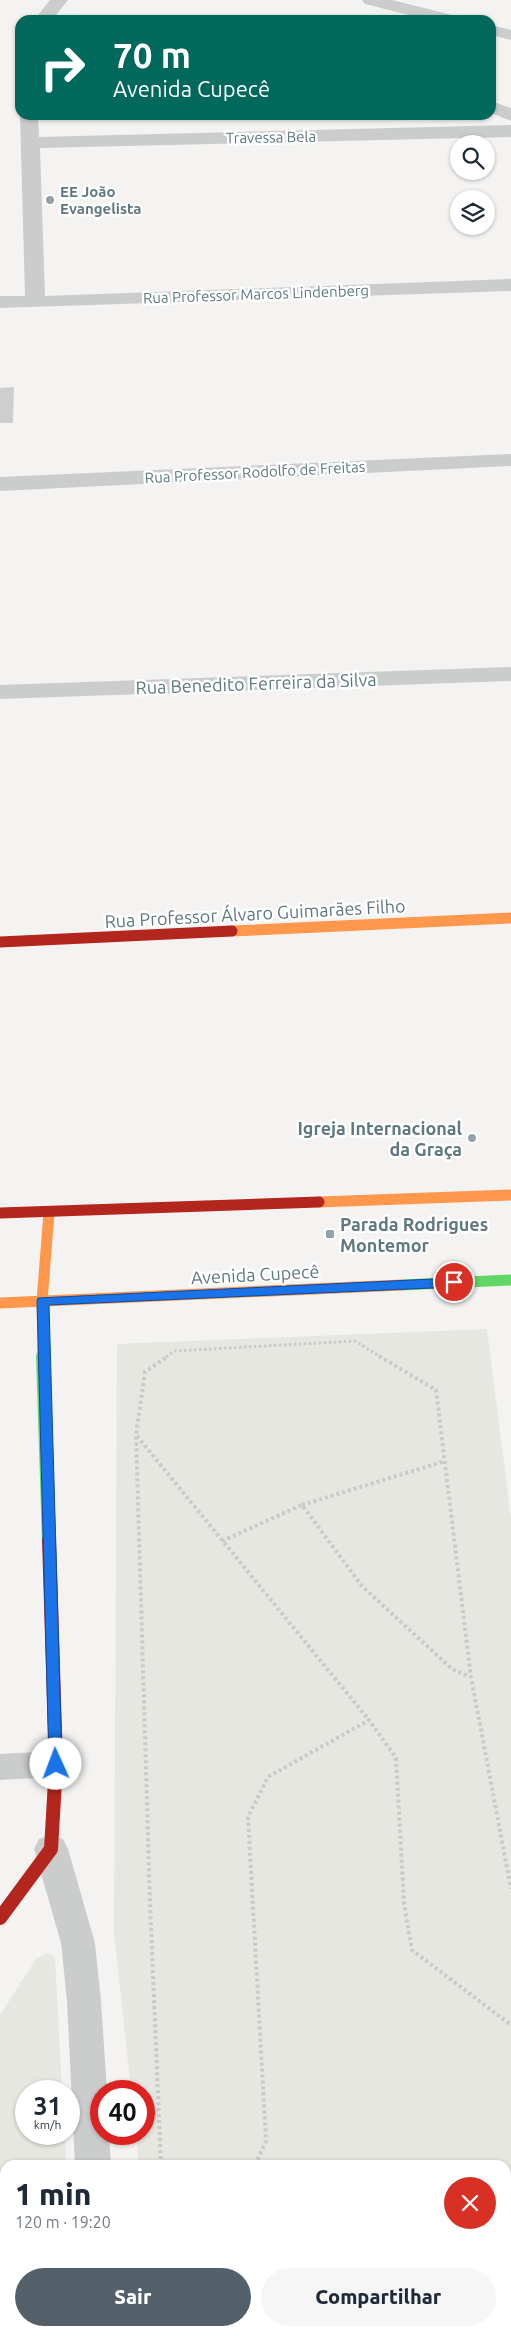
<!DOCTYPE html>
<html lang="pt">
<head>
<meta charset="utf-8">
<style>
  :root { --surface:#fff; --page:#f6f6f7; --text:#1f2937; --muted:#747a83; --accent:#536069 }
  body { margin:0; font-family:Ubuntu,sans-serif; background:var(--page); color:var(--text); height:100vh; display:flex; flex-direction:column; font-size:19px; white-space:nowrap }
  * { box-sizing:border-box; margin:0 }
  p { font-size:16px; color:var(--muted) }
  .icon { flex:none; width:28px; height:28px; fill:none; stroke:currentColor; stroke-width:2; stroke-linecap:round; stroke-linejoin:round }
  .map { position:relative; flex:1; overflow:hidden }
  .panel { position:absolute; left:0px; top:2160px; width:511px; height:176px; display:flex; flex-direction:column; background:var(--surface); border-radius:15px 15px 0 0; box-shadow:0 1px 4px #0004 }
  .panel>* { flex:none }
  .guide { position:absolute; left:15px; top:15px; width:481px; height:105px; border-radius:15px; box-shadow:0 1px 4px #0004; background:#00695c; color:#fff; overflow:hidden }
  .buttons { position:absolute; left:450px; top:135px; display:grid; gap:10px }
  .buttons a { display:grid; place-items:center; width:45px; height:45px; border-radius:50%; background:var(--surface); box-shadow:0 1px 4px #0004; font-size:25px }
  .speed { position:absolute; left:15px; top:2080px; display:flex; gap:10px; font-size:25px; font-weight:700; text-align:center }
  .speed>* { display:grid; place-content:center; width:65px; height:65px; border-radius:50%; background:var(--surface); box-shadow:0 1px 4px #0004; line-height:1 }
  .speed small { font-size:12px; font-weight:400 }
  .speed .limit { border:8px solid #d22; background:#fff; color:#111 }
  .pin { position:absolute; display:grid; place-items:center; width:42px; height:42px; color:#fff; margin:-21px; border:2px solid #fff; border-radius:50%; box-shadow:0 1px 5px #0007 }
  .me { position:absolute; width:55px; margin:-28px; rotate:358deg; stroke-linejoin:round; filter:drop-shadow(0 0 4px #0008) }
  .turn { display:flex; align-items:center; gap:18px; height:105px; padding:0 15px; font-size:22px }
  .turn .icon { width:65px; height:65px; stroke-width:2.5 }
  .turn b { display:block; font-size:35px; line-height:42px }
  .round { display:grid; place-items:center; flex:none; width:52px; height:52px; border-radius:26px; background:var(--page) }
  .overview { display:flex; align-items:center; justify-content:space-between; height:85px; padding:0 15px }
  h1 { font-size:30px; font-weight:800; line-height:38px }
  .cta { display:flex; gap:10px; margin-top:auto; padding:10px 15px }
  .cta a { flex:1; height:58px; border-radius:30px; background:var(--accent); color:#fff; font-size:20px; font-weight:800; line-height:58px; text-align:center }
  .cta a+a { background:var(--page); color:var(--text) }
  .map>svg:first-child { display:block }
  .green { fill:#e5e7e0 }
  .building { fill:#cdcfce }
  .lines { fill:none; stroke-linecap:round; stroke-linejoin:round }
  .path-far1 { stroke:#c9caca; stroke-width:3; stroke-dasharray:2.5 2.5; stroke-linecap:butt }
  .path { stroke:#c9caca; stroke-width:4; stroke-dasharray:3 3; stroke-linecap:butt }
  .street { fill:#cbcdcd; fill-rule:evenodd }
  .fast-far1 { stroke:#63d668; stroke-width:11 }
  .fast { stroke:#63d668; stroke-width:14 }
  .slow { stroke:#ff974d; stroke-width:11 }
  .jam-far1 { stroke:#b3261e; stroke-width:11 }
  .jam { stroke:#b3261e; stroke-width:14 }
  .route { fill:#1a73e8; stroke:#114b97 }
  .poi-dot { fill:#92a3a7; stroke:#fff; stroke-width:2 }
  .labels { text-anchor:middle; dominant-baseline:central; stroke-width:5; stroke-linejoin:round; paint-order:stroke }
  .far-street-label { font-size:15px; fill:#5e787e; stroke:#fff }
  .far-poi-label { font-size:15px; font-weight:bold; fill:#5e787e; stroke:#fff; text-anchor:start }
  .street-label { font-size:18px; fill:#5e787e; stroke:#fff }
  .poi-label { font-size:18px; font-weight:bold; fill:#5e787e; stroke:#fff; text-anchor:end }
</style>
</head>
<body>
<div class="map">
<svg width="511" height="2336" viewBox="0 0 511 2336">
  <rect width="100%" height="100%" fill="#f4f3f2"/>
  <path class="green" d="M487,1329L511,1519V2240H506V2165H139L136,2134H144V2091H131L114,1932L117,1344Z
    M46,1953L55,1957L62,2091H26V2134H65L66,2165H5V2287L0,2288V2015L36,1959Z"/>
  <path class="building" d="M14,387L13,423H0V388Z"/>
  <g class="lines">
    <path class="path-far1" d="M166,1357L174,1351L355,1341L381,1357"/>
    <path class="path" d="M379,1356L436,1390L471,1677L511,1889
      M137,1436L369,1720
      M302,1505L445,1461
      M222,1541L302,1505L362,1586L452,1669L471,1677
      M161,2165L150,1903L136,1435L145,1372L168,1356
      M255,2165L266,2141L248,1817L268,1777L369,1720L396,1758L404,1903L412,1950L511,2025"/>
    <path class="street" d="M50,0H68L52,20H34Z
      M362,0H392L456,16L459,20H429L365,4Z
      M491,25L511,30V40L491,35Z
      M491,101L511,108V121L491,113Z
      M20,115H38L39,137L511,125V137L40,148L45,296L511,279V291L0,308V296H25Z
      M511,454V466L0,491V477Z
      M511,667V681L0,699V685Z
      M56,1751L68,1755L72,1764L68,1773L56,1777L0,1780V1754Z
      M51,1835L63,1839L68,1849L95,1943L101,2001L107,2091H101V2134H109L111,2165H75L67,2001L61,1943L34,1849L39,1839Z
      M506,2285H511V2319H506Z
      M52,2331H155L152,2336H50Z"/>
    <path class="fast-far1" d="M402,1285L511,1280
      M43,1347V1357"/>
    <path class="fast" d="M43,1356L49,1540"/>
    <path class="slow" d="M232,931L511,918
      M319,1202L511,1195
      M0,1303L402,1285
      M43,1347L42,1301L49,1213"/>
    <path class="jam-far1" d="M0,942L232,931
      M0,1213L319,1202"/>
    <path class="jam" d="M0,1918L51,1849L56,1764L49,1540"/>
  </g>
  <path class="route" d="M454,1278L460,1282L454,1287L49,1305L62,1764L60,1768H51L49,1764L37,1301L38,1298Z"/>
  <g class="poi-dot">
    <circle cx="50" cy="200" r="5"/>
    <circle cx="472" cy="1138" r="5"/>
    <rect x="325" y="1229" width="10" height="10" rx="2.5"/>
  </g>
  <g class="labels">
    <g class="far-street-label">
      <text transform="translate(271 137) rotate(-1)">Travessa Bela</text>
      <text transform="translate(256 294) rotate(-2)">Rua Professor Marcos Lindenberg</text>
      <text transform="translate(255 472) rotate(-3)">Rua Professor Rodolfo de Freitas</text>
    </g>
    <g class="far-poi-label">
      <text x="60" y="191">EE João<tspan x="60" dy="17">Evangelista</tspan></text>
    </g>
    <g class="street-label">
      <text transform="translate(256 683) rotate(-2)">Rua Benedito Ferreira da Silva</text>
      <text transform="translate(255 913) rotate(-3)">Rua Professor Álvaro Guimarães Filho</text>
      <text transform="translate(255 1274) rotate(-3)">Avenida Cupecê</text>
    </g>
    <g class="poi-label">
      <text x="462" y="1128">Igreja Internacional<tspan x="462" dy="21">da Graça</tspan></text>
      <text x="340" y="1224" text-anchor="start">Parada Rodrigues<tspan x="340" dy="21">Montemor</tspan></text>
    </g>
  </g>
</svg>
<div class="buttons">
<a><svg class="icon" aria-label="search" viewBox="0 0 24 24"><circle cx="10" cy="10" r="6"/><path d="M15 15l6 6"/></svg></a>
<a><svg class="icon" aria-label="layers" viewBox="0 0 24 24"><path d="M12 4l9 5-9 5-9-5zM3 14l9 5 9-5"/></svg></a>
</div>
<div class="speed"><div>31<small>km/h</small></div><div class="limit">40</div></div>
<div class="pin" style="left:454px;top:1282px;background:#d93025"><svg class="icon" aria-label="arrive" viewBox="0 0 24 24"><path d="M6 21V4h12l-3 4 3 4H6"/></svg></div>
<svg class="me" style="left:56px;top:1764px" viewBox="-20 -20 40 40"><circle r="19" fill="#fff"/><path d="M0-13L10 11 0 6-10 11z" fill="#1a73e8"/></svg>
<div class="guide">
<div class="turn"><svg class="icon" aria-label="right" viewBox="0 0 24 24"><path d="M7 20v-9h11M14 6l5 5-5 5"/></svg><div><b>70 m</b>Avenida Cupecê</div></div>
</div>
<section class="panel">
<div class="overview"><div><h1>1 min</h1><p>120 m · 19:20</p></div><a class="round" style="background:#d93025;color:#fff"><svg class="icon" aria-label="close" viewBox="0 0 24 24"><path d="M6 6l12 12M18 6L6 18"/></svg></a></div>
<div class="cta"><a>Sair</a><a>Compartilhar</a></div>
</section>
</div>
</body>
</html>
